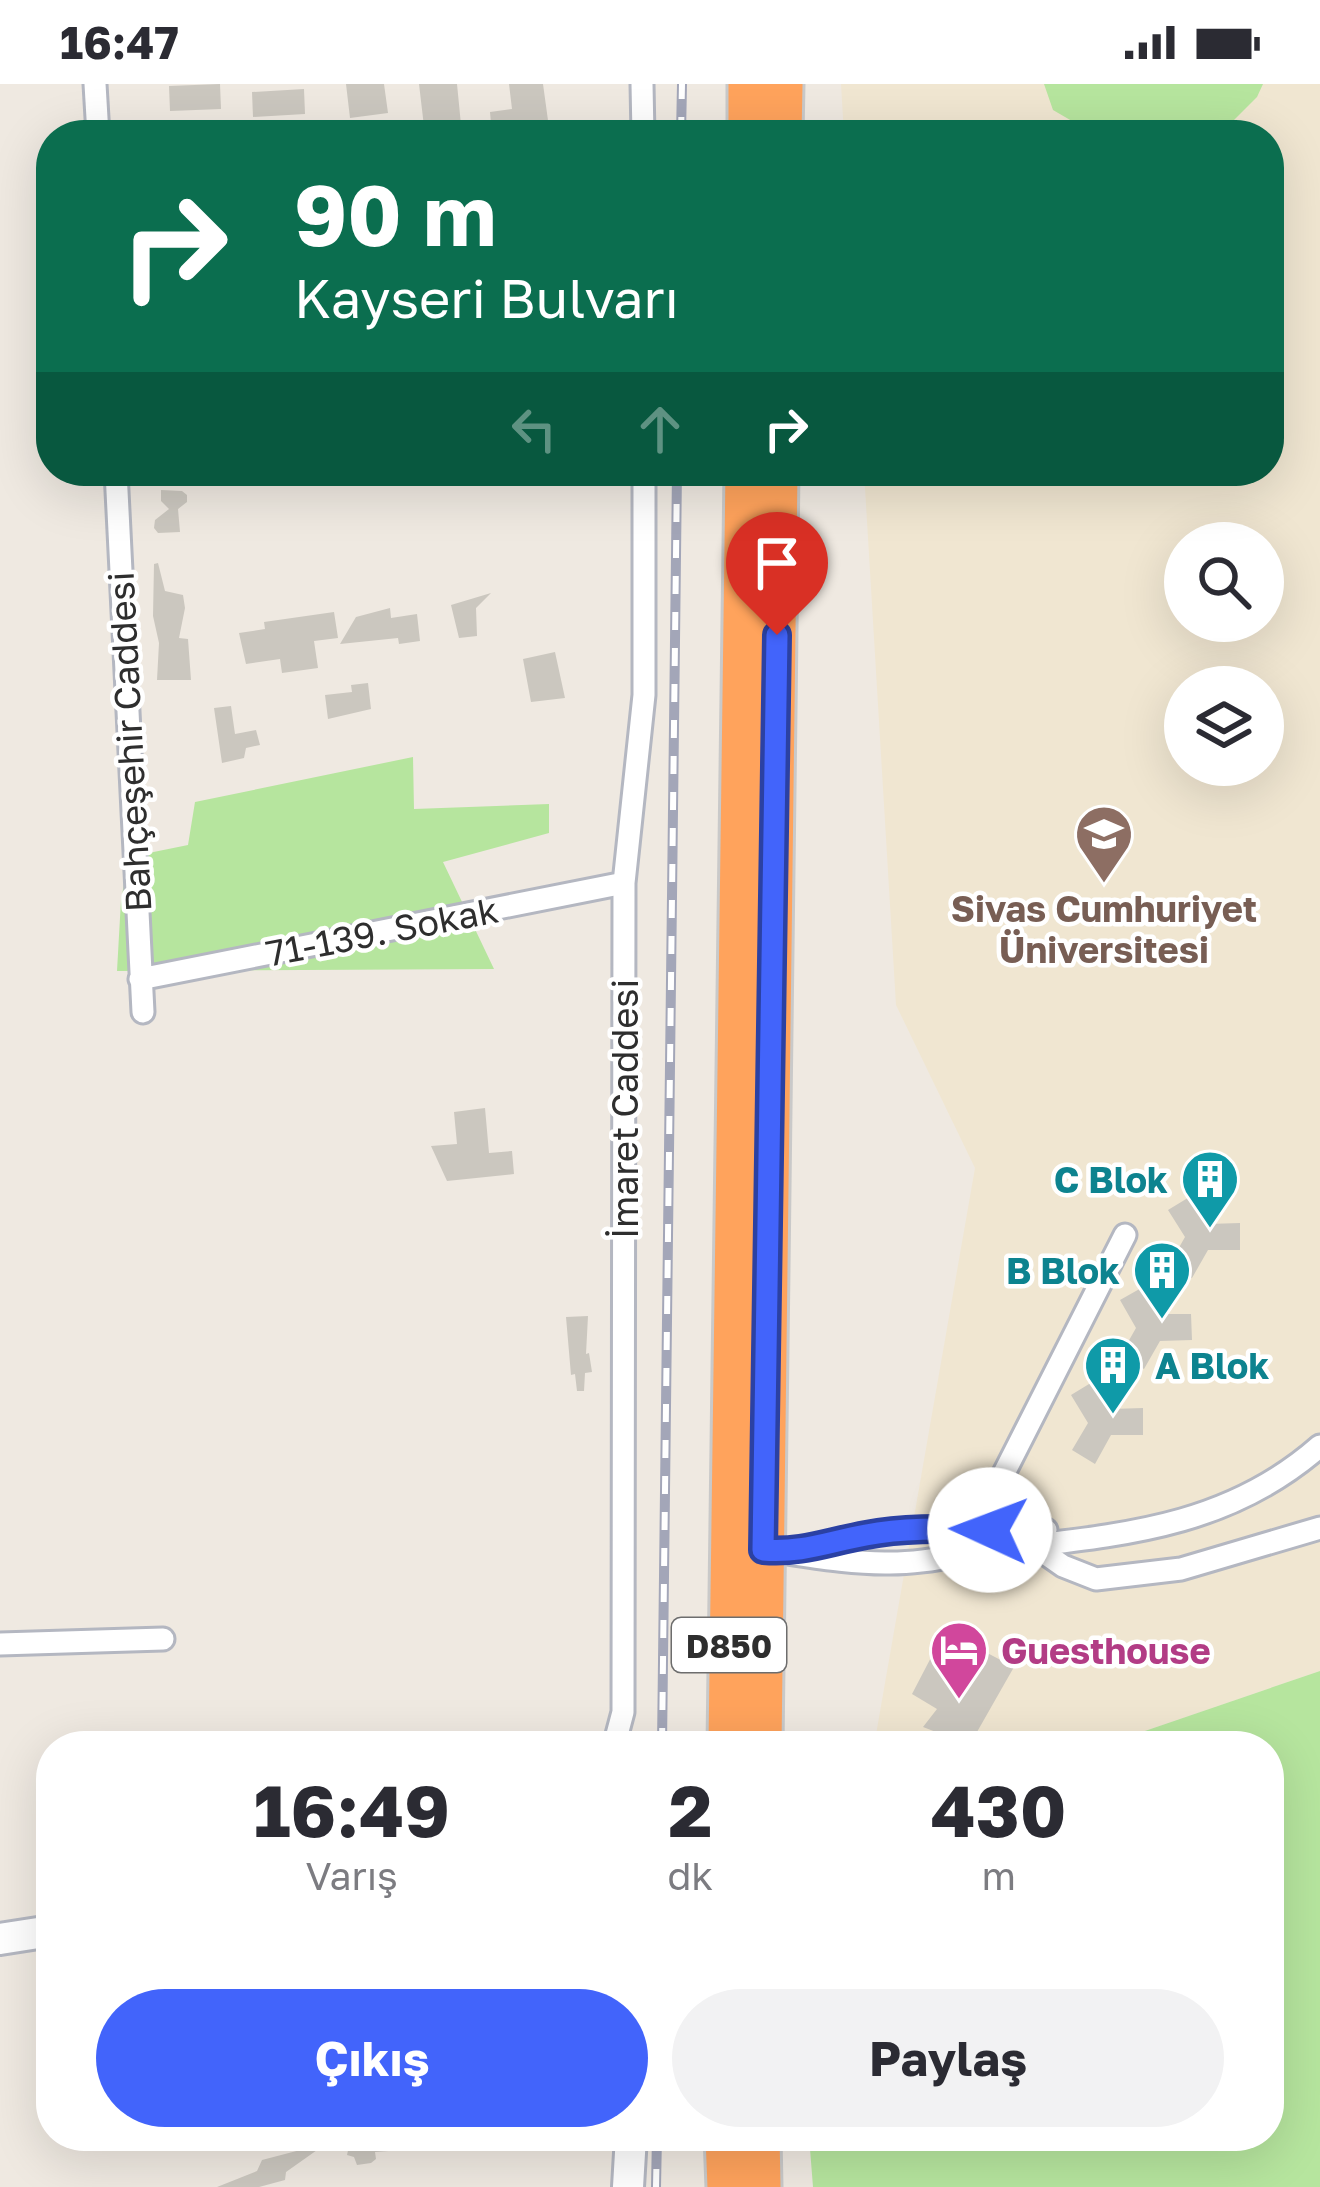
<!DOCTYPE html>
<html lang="tr">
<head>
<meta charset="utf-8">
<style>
  :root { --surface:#fff; --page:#f2f2f3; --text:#2b2b33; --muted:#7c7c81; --accent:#4264fb }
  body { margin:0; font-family:"Golos Text",sans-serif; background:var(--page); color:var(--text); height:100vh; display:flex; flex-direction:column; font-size:45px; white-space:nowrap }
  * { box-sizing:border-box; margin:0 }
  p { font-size:39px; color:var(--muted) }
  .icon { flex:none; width:66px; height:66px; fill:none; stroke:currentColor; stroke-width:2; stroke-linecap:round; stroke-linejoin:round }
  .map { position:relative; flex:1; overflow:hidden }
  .panel { position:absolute; left:36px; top:1647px; width:1248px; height:420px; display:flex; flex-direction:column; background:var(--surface); border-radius:48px; box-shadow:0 12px 48px #0002 }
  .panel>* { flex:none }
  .top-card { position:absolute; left:36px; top:36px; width:1248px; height:366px; border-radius:48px; box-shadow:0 12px 48px #0002; background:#0b6e4f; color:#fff; overflow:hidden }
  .controls { position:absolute; left:1164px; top:438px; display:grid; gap:24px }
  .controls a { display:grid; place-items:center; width:120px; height:120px; border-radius:50%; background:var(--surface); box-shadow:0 12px 48px #0002; font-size:60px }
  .pin { position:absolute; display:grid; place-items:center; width:102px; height:102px; color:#fff; margin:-123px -51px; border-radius:50% 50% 50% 0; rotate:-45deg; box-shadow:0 0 12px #0007 }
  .pin .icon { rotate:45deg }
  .me { position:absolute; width:132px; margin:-66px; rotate:272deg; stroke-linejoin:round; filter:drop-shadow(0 0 9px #0008) }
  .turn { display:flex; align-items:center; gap:42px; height:252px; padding:0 60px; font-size:54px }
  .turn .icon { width:156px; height:156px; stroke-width:2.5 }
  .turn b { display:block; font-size:84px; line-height:102px }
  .lanes { display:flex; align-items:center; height:114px; padding:0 60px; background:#0003; justify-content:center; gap:60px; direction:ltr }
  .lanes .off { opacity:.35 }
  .eta { display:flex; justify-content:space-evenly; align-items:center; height:204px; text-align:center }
  .eta b { font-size:72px; font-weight:700; line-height:84px }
  .primary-button { display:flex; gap:24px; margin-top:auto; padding:24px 60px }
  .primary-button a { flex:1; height:138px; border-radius:72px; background:var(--accent); color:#fff; font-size:48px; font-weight:700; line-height:138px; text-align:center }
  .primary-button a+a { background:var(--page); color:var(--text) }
  .status { display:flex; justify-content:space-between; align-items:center; height:84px; padding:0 60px; background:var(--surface); direction:ltr }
  .status svg { height:33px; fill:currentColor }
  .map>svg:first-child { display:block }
  .education { fill:#f0e6d1; fill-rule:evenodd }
  .green { fill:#b6e59e }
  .building { fill:#cbc7bf }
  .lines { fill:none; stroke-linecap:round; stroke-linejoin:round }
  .street-casing { stroke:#b4b7c1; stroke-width:27 }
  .secondary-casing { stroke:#b4b7c1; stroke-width:36 }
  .highway-casing { stroke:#c9c9c9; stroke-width:45 }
  .street { stroke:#fff; stroke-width:21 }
  .secondary { stroke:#fff; stroke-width:30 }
  .highway { stroke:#ffa35c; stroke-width:39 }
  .rail-casing { stroke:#a3a6b8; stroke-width:10 }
  .rail { stroke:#fff; stroke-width:6; stroke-dasharray:18; stroke-linecap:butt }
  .route-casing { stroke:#2b41a3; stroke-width:30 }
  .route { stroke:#4264fb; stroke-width:21 }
  .labels { text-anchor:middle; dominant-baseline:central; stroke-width:9; stroke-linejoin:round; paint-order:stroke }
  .shield { fill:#fff; stroke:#6d6d6d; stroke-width:3 }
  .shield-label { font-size:33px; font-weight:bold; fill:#2e2e2e }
  .street-label { font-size:36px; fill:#2e2e2e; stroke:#fff }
  .education-label { font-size:36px; font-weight:bold; fill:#785e54; stroke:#fff }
  .culture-label { font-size:36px; font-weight:bold; fill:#0d838f; stroke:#fff; text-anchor:end }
  .hotel-label { font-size:36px; font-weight:bold; fill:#b23c85; stroke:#fff; text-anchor:start }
</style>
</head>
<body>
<div class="status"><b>16:47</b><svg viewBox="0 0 49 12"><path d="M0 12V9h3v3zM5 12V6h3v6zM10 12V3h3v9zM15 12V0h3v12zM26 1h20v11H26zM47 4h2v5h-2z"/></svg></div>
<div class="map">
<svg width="1320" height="2103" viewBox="0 0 1320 2103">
  <rect width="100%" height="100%" fill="#efe9e1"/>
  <path class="education" d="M841,0H1320V1587L1101,1662H874L975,1084L896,921L864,387H1269V51H844ZM1185,459H1263V537H1185ZM1185,603H1263V681H1185Z"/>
  <path class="green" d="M1044,0H1263L1257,13L1231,39L1197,51H1096L1053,26Z
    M413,673L414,725L549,720V749L443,778L494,885L117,887L121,816L129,773L188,761L195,718Z
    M1320,1587V2103H813L809,2052H1269V1662H1101Z"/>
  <path class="building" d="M220,0L221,25L170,27L169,2Z
    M346,0H384L388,29L350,34Z
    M419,0H457L462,51H425Z
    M509,0H543L550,51H492L490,28L512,25Z
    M304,5L305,30L253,33L252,8Z
    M161,406L182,407L187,411V418L178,425L180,448L158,449L154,444L155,436L169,425L161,417Z
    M158,479L165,507L183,511L185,524L179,554L188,555L191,596H157L159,559L153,532L154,480Z
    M491,509L476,524L477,552L459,554L451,521Z
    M390,524L391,534L417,530L420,557L399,560L398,554L340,560L356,533Z
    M334,528L338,554L314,557L318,584L282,589L280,575L246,580L239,549L265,545L264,538Z
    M555,568L565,614L531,618L523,575Z
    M368,599L371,625L328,635L325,611L352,608L351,601Z
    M231,622L235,650L256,646L260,661L246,664L244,674L222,679L214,624Z
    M485,1024L489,1069L512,1067L514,1090L447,1097L431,1062L457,1060L454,1028Z
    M1191,1112L1208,1140L1240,1139V1166H1208L1192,1194L1169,1181L1185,1153L1168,1126Z
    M1143,1203L1159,1230H1191L1192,1256L1160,1257L1144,1285L1120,1272L1136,1244L1120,1216Z
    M588,1232L586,1270L589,1269L592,1288L585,1289L584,1307H577L575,1290L571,1291L566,1233Z
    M1094,1297L1111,1325L1143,1324V1351H1111L1095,1380L1072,1366L1088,1339L1071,1311Z
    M972,1561L1014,1583L969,1662H943L931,1656L936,1648L923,1643L937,1625L912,1610L937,1562L964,1576Z
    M356,2052L396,2062L394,2052H441L442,2063L375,2068L376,2075L371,2079L357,2081L354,2073L347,2071L351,2053Z
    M327,2059L286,2088L285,2096L259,2103H217L257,2087L262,2076Z"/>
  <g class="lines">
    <defs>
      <path id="street" d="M95,0L98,51
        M642,0L643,51
        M116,387L143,928
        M140,895L624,799
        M990,1446L997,1403L1125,1151
        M1033,1461L1063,1482L1096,1495L1181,1485L1320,1444
        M758,1465C800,1470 842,1479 885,1479C924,1480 965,1469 1003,1465C1120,1451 1227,1444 1320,1362
        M804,1467L869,1450L930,1445L1046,1446
        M0,1560L163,1555
        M614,1662L623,1628L624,799L644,611V387"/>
      <path id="secondary" d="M0,1855L51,1847
        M628,2103L631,2052"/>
      <path id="highway" d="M748,51V0
        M782,51L783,0
        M728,1662L745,387
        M762,1662L778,387
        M725,2052L727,2103
        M760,2052L761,2103"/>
    </defs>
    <use href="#street" class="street-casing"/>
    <use href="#secondary" class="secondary-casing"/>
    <use href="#highway" class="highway-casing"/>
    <use href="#street" class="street"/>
    <use href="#secondary" class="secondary"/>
    <use href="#highway" class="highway"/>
    <defs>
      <path id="rail" d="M681,51L682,0
        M662,1662L677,387
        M656,2103L657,2052"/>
    </defs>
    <use href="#rail" class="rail-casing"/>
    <use href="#rail" class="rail"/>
  </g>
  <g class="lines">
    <defs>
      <path id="route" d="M777,551L763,1466C803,1469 827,1458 866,1451C906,1443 949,1445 990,1446"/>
    </defs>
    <use href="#route" class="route-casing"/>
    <use href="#route" class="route"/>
  </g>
  <defs>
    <symbol id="university-pin" viewBox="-11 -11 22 30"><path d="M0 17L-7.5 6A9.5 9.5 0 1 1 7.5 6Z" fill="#8d6e63" stroke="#fff"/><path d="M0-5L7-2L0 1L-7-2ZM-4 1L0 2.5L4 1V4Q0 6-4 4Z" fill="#fff"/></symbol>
    <symbol id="building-pin" viewBox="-11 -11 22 30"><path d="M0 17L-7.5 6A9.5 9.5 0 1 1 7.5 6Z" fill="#0f9aa8" stroke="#fff"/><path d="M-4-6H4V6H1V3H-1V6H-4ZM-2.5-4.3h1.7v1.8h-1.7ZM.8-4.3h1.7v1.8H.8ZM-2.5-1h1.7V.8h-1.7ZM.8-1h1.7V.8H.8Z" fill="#fff"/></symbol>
    <symbol id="hotel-pin" viewBox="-11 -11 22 30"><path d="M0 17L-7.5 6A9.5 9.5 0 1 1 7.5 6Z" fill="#d1479c" stroke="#fff"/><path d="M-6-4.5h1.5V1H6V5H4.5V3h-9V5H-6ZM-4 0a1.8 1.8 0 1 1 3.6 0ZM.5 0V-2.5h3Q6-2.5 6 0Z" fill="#fff"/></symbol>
  </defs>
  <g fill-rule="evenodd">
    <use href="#university-pin" x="1071" y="717" width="66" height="90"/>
    <use href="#building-pin" x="1177" y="1062" width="66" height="90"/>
    <use href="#building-pin" x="1129" y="1153" width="66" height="90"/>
    <use href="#building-pin" x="1080" y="1248" width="66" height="90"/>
    <use href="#hotel-pin" x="926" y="1533" width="66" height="90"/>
  </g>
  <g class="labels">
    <rect class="shield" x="672" y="1534" width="114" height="54" rx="9"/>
    <g class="shield-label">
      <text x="729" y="1561">D850</text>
    </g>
    <g class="street-label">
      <text transform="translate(129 658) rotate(-93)">Bahçeşehir Caddesi</text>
      <text transform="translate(382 847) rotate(-11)">71-139. Sokak</text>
      <text transform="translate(624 1025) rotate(-90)">İmaret Caddesi</text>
    </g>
    <g class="education-label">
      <text x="1104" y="824">Sivas Cumhuriyet<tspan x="1104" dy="41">Üniversitesi</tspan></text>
    </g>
    <g class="culture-label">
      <text x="1168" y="1095">C Blok</text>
      <text x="1120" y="1186">B Blok</text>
      <text x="1155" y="1281" text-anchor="start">A Blok</text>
    </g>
    <g class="hotel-label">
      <text x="1001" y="1566">Guesthouse</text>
    </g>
  </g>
</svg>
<div class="controls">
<a><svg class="icon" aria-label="search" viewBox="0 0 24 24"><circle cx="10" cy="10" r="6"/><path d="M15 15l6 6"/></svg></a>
<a><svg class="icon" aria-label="layers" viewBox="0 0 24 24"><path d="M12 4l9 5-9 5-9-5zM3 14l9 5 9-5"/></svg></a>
</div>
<div class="pin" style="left:777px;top:551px;background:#d93025"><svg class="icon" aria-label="arrive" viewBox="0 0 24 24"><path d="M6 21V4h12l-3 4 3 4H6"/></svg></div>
<svg class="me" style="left:990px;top:1446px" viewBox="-20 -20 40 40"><circle r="19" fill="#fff"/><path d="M0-13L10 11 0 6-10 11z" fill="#4264fb"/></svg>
<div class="top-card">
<div class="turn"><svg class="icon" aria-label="right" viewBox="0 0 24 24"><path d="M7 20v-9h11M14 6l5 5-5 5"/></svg><div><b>90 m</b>Kayseri Bulvarı</div></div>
<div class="lanes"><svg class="icon off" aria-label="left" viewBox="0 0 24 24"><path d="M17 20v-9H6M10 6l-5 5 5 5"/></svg><svg class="icon off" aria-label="ahead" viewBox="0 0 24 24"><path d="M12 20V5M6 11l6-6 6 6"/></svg><svg class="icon" aria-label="right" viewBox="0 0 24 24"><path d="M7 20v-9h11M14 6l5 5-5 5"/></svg></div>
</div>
<section class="panel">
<div class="eta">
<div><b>16:49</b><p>Varış</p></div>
<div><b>2</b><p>dk</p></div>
<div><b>430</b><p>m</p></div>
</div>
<div class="primary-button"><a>Çıkış</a><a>Paylaş</a></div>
</section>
</div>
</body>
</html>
